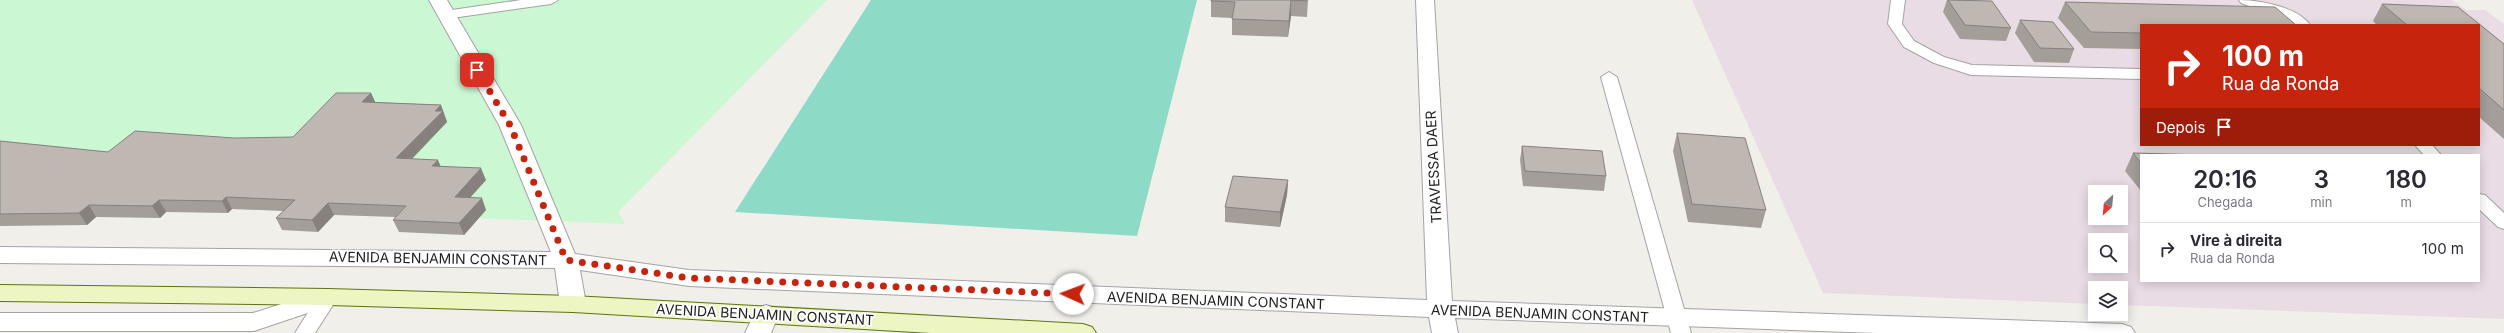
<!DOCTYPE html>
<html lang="pt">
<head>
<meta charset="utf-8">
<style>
  :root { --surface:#fff; --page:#f2f2f3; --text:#2b2b33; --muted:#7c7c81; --line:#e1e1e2 }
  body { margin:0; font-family:Inter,sans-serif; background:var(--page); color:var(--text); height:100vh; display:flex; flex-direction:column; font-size:15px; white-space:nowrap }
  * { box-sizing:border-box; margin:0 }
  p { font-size:13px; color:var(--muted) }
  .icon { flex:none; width:22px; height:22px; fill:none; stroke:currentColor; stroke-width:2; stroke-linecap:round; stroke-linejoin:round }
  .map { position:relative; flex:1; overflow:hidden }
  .panel { position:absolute; left:2140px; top:154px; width:340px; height:128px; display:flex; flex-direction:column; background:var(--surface); border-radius:0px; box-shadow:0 2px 10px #0003 }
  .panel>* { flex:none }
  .banner { position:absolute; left:2140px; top:24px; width:340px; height:122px; border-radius:0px; box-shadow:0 2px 10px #0003; background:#c6240d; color:#fff; overflow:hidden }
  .needle { width:26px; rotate:206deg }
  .fabs { position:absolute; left:2088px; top:185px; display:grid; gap:8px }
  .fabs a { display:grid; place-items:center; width:40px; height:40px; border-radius:0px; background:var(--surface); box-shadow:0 2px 10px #0003; font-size:20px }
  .pin { position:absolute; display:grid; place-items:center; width:34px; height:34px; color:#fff; margin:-17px; border-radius:8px; box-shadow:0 2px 6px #0006 }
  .me { position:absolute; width:44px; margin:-22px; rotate:272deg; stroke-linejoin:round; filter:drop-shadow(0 0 3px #0008) }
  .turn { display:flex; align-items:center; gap:14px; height:84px; padding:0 16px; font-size:18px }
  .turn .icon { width:52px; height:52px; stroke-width:2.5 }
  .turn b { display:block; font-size:28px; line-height:34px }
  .then { display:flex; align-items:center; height:38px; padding:0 16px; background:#0003; gap:8px; font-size:15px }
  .eta { display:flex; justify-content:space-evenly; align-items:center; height:68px; text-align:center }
  .eta b { font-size:24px; font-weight:600; line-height:28px }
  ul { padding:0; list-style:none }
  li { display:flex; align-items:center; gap:12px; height:52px; padding:0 16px; border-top:1px solid var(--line) }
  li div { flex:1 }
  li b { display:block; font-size:15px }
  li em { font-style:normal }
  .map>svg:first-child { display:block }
  .industrial { fill:#eadce5; fill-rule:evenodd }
  .park { fill:#cbf7d3 }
  .pitch { fill:#8ddac6 }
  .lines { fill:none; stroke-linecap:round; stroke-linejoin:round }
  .service-casing { stroke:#a3a3a3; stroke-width:2 }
  .minor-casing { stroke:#a3a3a3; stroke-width:2 }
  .secondary-casing { stroke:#5d750c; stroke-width:2 }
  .service { fill:#fff; fill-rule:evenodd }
  .minor { fill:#fff; fill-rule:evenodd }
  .secondary { fill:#edf6c2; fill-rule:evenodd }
  .wall { fill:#a49e99 }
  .shaded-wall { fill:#86817d }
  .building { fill:#bfb8b2; stroke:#86817d }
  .route { stroke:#c6240d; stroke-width:7; stroke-dasharray:0 12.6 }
  .labels { text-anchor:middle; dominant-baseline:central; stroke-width:4; stroke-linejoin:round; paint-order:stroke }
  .street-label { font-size:14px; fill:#222; stroke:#fff }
</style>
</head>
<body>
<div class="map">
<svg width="2504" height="333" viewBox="0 0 2504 333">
  <rect width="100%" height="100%" fill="#f1efe9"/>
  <path class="industrial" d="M1692,0H2452L2466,10H2485L2504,24V319L2121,305V288H2095V304L1823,293ZM2141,25H2479V145H2141ZM2141,155H2479V281H2141ZM2095,192H2121V218H2095ZM2095,240H2121V266H2095Z"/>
  <path class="park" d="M0,0H827L618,212L625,224L0,199Z"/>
  <path class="pitch" d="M871,0H1197L1137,236L735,212Z"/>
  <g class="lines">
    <defs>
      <path id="service" d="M521,0H558L551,4L445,19L438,15L445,11Z
        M1891,0H1905L1902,24L1914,41L1944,57L1972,65L2141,69V79L1971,75L1934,63L1904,47L1888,24Z
        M2239,0C2259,0 2298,7 2310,25H2294L2287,20L2241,3Z
        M1609,72L1617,77L1691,333H1671L1601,77Z
        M2415,145H2432L2441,155H2424Z
        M2479,194L2485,195L2504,213V229L2498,227L2479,209Z
        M328,291L335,292L338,297L315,333H295L321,292Z"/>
      <path id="minor" d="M429,0H447L521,125L575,254L689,270L1427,300L1416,0H1434L1452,301L2122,324L2131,327L2135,333H1876L1455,318L1458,333H1432L1429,317L689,286L580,270L586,304L582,310L573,312L564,310L560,304L555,268L0,263V247L551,252L499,125Z
        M328,289L337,291L340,297L337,303L254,331H0V313H253Z
        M766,305L775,308L779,314L771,333H745L757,308Z"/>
      <path id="secondary" d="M0,285L328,289L573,296L1083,324L1092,327L1096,333H931L573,312L328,305L0,301Z"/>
    </defs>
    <use href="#service" class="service-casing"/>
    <use href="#minor" class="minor-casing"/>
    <use href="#secondary" class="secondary-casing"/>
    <use href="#service" class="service"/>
    <use href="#minor" class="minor"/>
    <use href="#secondary" class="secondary"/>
  </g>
  <path class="wall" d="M1211,0H1308L1307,17L1291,16L1288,37L1232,35V18L1211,17Z
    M1947,0H1970L2011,28L2006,41L1960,39L1943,12Z
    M2065,2L2141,25V49L2084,48L2058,18Z
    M2382,4L2458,7L2504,44V139L2479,117V25H2377L2373,21Z
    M2020,20L2074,49L2069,63L2034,62L2015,33Z
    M371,93L375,102L441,105L447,122L412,159L440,166L486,180L470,197L486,210L464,235L399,232L393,220L395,217L334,215L318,232L282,230L276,218L283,211L232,209L228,213L166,212L160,218L96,217L87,225L0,226V141L108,152L293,137Z
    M1677,133L1766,210L1761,228L1688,222L1673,151Z
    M1522,146L1606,176L1604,191L1523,186L1520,160Z
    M2133,153L2141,155V191L2125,171Z
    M1288,180L1287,195L1280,227L1225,222V207Z"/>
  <path class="shaded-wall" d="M1291,0V16L1288,37L1289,21Z
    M371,93L376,104L362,102Z
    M441,105L447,122L401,170L396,158L435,111Z
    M438,160L443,172L432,166Z
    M481,168L486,180L460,209L455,197Z
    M1288,180L1287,195L1280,227V212Z
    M226,197L232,209L228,213L222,201Z
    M482,198L486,210L464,235L459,223Z
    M159,200L166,212L160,218L152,206Z
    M328,203L334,215L318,232L312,220Z
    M89,205L96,217L87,225L79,213Z"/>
  <path class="building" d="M1211,0H1307V1L1291,0L1289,21L1232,19L1235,2L1211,1Z
    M1948,0L1992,1L2011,28L1965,25Z
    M2065,2L2275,7L2296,25H2141V33L2091,32Z
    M2382,4L2458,7L2504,44V110L2479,88V25H2407Z
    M2020,20L2053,22L2074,49L2040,48Z
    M336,93H371L362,102L441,105L435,111H443L396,158L438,160L432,166L481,168L455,197L482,198L459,223L393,220L406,206L328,203L312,220L276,218L295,200L226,197L222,201L159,200L152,206L89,205L79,213L0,214V141L108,152L135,131L234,138L293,137Z
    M1677,133L1745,138L1766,210L1692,204Z
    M1522,146L1602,151L1606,176L1525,171Z
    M2133,153L2206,155H2141V163Z
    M1233,176L1288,180L1280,212L1225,207Z"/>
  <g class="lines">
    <path class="route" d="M477,70L510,125L566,260L689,278L1073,294"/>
  </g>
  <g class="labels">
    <g class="street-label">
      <text transform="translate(1433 167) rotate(-93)">TRAVESSA DAER</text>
      <text transform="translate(438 258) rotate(1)">AVENIDA BENJAMIN CONSTANT</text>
      <text transform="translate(1216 300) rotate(2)">AVENIDA BENJAMIN CONSTANT</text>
      <text transform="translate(1540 313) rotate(2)">AVENIDA BENJAMIN CONSTANT</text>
      <text transform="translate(765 314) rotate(3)">AVENIDA BENJAMIN CONSTANT</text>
    </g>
  </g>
</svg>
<div class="fabs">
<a><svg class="needle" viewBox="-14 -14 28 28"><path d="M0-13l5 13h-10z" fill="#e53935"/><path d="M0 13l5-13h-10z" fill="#7c7c81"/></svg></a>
<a><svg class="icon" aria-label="search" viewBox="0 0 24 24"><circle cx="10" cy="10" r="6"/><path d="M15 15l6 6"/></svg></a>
<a><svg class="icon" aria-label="layers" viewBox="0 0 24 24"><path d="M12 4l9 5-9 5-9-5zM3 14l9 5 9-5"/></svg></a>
</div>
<div class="pin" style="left:477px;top:70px;background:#d93025"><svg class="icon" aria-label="arrive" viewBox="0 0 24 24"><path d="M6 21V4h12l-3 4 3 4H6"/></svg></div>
<svg class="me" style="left:1073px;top:294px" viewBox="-20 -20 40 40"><circle r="19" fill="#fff"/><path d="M0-13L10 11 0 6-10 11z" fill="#c6240d"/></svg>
<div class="banner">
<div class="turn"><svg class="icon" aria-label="right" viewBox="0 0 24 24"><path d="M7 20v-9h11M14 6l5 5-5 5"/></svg><div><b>100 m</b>Rua da Ronda</div></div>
<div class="then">Depois<svg class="icon" aria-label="arrive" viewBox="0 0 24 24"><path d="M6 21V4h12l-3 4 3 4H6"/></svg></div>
</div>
<section class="panel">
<div class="eta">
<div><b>20:16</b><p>Chegada</p></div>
<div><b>3</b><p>min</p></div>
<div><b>180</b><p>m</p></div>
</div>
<ul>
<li><svg class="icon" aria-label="right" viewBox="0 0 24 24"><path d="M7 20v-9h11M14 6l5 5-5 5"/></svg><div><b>Vire à direita</b><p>Rua da Ronda</p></div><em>100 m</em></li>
</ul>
</section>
</div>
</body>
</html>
